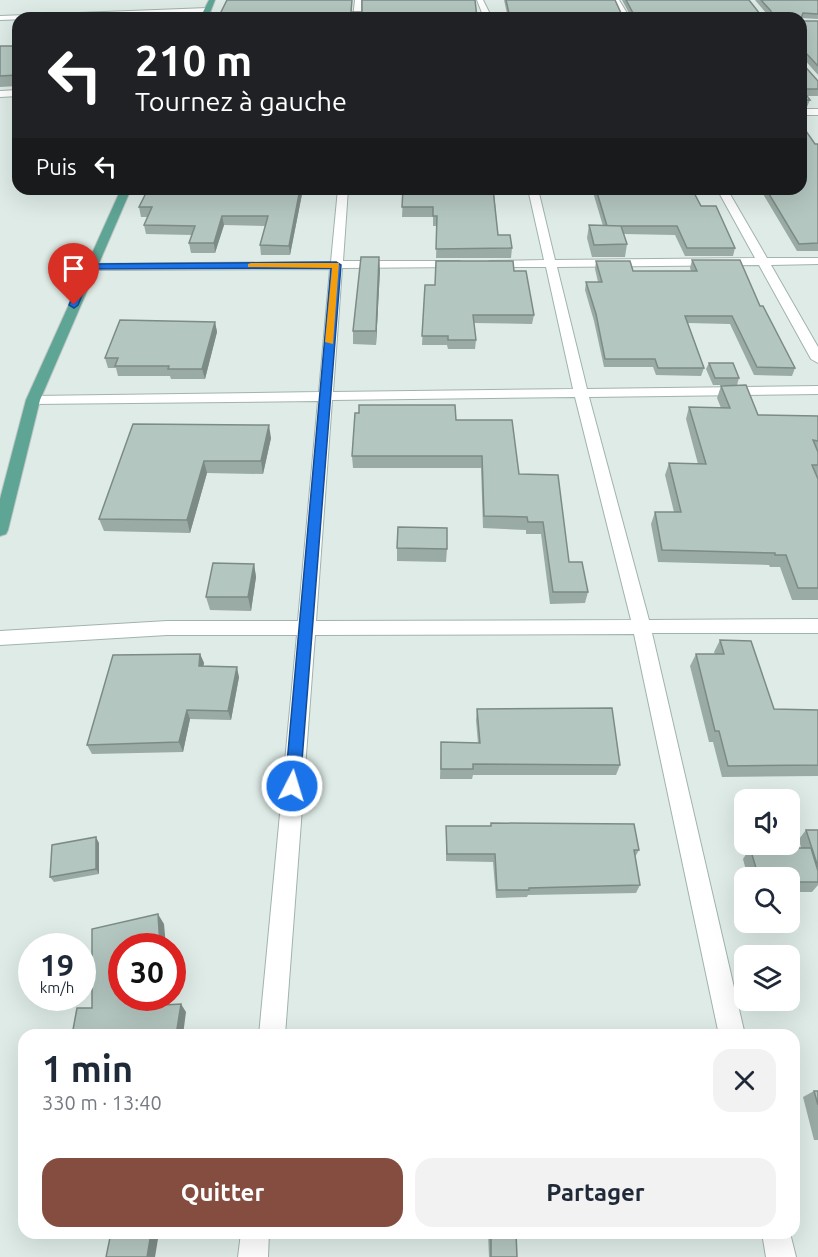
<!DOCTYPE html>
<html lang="fr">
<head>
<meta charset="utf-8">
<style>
  :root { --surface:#fff; --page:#f2f2f3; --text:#1f2937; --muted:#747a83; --accent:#844d3f }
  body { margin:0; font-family:Ubuntu,sans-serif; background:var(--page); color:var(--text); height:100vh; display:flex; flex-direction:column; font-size:22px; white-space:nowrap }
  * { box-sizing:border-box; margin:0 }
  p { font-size:20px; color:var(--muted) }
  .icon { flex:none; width:33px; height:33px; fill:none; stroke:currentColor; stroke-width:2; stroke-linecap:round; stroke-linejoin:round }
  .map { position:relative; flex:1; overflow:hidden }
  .side { position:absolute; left:18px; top:1029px; width:782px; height:210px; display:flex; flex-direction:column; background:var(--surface); border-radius:18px; box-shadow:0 6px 24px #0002 }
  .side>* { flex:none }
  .banner { position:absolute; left:12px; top:12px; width:795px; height:183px; border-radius:18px; box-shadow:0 6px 24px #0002; background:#202124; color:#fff; overflow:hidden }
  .fabs { position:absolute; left:734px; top:789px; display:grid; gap:12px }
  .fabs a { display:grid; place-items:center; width:66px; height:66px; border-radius:12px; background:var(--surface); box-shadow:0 6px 24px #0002; font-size:30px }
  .speed { position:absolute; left:18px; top:933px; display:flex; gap:12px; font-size:30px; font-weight:700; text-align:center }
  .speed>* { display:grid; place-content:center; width:78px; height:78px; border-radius:50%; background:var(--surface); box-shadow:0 6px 24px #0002; line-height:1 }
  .speed small { font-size:15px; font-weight:400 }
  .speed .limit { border:9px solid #d22; background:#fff; color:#111 }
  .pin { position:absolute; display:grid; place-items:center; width:51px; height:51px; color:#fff; margin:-62px -26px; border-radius:50% 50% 50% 0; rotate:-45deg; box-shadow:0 0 6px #0007 }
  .pin .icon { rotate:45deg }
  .me { position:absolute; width:66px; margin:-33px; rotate:5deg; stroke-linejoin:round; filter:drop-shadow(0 0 4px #0008) }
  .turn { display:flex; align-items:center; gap:21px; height:126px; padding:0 24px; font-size:27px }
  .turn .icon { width:78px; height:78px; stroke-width:2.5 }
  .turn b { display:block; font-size:42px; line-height:51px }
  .then { display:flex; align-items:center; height:57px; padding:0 24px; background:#0003; gap:12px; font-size:22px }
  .round { display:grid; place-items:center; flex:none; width:63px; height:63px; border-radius:18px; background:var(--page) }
  .headline { display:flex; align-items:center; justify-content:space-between; height:102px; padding:0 24px }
  h1 { font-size:36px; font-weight:700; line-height:45px }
  .button { display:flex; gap:12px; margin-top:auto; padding:12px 24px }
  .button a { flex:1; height:69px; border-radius:18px; background:var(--accent); color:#fff; font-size:24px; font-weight:700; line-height:69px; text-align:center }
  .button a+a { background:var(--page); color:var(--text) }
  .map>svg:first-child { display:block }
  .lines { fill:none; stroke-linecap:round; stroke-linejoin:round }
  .minor-casing { stroke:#a1b3ad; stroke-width:2 }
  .primary-casing { stroke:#bcc5c2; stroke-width:2 }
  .minor { fill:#fff; fill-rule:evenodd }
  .primary { fill:#5ea595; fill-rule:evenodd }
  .wall { fill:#9aaaa4 }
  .shaded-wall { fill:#7d8b86 }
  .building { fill:#b3c6bf; stroke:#7d8b86; stroke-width:1.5 }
  .route { fill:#1a73e8; stroke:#114b97; stroke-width:1.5 }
  .slow { fill:#f59e0b }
</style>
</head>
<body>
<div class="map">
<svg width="818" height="1257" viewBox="0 0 818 1257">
  <rect width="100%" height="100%" fill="#deebe6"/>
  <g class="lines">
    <defs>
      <path id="minor" d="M355,0H361V18H353Z
        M477,0H483L492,18H484Z
        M613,0H619L630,18H622Z
        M208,8L211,12L0,20V16Z
        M18,90V96L0,97V91Z
        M801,109H818V115H801Z
        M338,189H348L343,261H459L465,264L459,267L342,268L333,392L573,389L546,267H490L484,264L490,261L544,260L528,189H538L555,260L755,258L717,189H727L767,258H818V264L771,265L818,347V363L811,359L759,265L557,267L587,389L818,386V394L589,397L649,620L818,619V633H652L745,1035H719L634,634L315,635L285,1035H259L297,635H167L0,645V631L167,621H298L318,401L33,404L26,400L33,396L319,392L330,269L90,270L84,267L90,264L331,262ZM575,397L631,620L316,621L332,400Z
        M241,1233H269L268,1257H238Z
        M762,1233H790L796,1257H766Z"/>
      <path id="primary" d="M209,0H215L208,18H200Z
        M121,189H131L40,400L8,530L6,534L0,536V499L26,400Z"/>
    </defs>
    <use href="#minor" class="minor-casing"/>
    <use href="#primary" class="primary-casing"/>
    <use href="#minor" class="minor"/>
    <use href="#primary" class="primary"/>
  </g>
  <path class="wall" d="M504,0H615L621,13H629L622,0H749L760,14H767L755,0H818V19L801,18H508Z
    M801,20L803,21H818V75L803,58H801V62L818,81V96H806L810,100L807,107H801Z
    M0,46H18V86L0,87Z
    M815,144H818V251H797L760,189H801Z
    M148,189H303L290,255H261L260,245L265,226L224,225L215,253H191L189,243L192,235L146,234L144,225L148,217H141L139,207Z
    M357,189H497V192H494L498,235L512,248L511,258H436L437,226H433V217H402L403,194H357Z
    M592,189H692L701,206L735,248L733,256H685L675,235L624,234L627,244L625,257H592L587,238L589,225L603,226Z
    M692,260L760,306L795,368L792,376L754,375L730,324L688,323L704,368L701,376L656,375L653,367H604L594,321L585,290L586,282H598L595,269L596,261L633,271H691L690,268Z
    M380,270L376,345L353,344V331Z
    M514,271L534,315L532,324L474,323L476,340L475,349H448L447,345H422L425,285H435Z
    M215,322L217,332L205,379H171L170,376H118L116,368H108L105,358Z
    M709,363L739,378L737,385H713L706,369Z
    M721,386L758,415L818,416V600H792L780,567H770L769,565L658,562L651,524L655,512H674L665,475L669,463L698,464L686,419L689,407L721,408L717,398Z
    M456,420L519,474L569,562L588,592L585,603L550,604L541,534H526V530L483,528L481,468H353L352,456Z
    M133,424L271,438L263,474L207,473L190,533L104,531L99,519Z
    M397,548L447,549L446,562L397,561Z
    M254,564L256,577L251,611L210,610L206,597Z
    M720,640L774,709L818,710V776L722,777L713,742H709L690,666L696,654H715L714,652Z
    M200,654L204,663L203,666L239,677L231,720L190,719L183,752L92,754L87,745Z
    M477,709L620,765L616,775H473L472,779H440L441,742L478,743L476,720Z
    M446,826L639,850L635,857L640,885L636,893L528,895L527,897L496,898L493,862L446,861Z
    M806,830H818V885L812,892H789V878H748L743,859L750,848H801L799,839Z
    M99,843V874L54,882L50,877Z
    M814,1091H818V1140H814L803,1097Z
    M488,1233H516L517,1257H489Z"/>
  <path class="shaded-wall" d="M300,189H303L290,255L289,246Z
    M222,216L224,225L215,253L214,243Z
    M379,257L380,270L376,345V331Z
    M215,322L217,332L205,379L202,369Z
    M269,425L271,438L263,474L261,461Z
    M204,461L207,473L190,533L187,520Z
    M254,564L256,577L251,611L248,597Z
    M200,654L204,663L202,676L199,666Z
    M237,667L239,677L231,720L228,711Z
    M187,710L190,719L183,752L179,742Z
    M96,837L99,843V874L96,869Z
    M158,914L164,924L166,946H160Z
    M162,998H168L169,1013L163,1005Z
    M181,1004L186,1012L183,1035H176Z
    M151,1233H159L155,1257H147Z"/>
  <path class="building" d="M227,0H352L351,12H362V0H475L477,18H218Z
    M506,0H615L621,13H633L626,0H749L760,14H771V11L761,0H818V14L803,13L801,18H510Z
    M801,20L803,21H818V66L805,52H801V62L818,81V89H802L810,100H801Z
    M0,46H18V75L0,76Z
    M801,124L815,144H818V243L799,244L766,189H801Z
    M148,189H300L289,246L260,245L268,216H222L214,243H189L195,226L144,225L152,207H139Z
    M403,189H493L498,235H510L512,248L436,249L437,216H433V207H402Z
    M596,189H692L701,206H716L735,248H687L677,226H607Z
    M589,225L621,226L627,244L594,245Z
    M361,257H379L376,331H353Z
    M692,260H740L760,306H763L795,368L757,367L732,316H685L704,368H658L655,359H605L596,314L586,282H602L596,261H630L633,271H697Z
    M436,261H513L514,271H526L534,315H473L476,340H448V336H422L425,285H435Z
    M120,320L215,322L202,369H168L169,366H115L118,358H105Z
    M709,363H733L739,378H715Z
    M746,385L758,415L818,416V441L813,440L818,452V465H812L818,479V588H798L786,555H775V553L662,550L655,512H681L669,463L706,464L689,407L730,408L721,386Z
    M359,405H455L456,420H512L519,474L558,475L569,562H582L588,592H553L543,522H528L527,517L484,516L482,456H352L355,413H359Z
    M133,424L269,425L261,461H204L187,520L99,519Z
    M398,527L447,528V549L397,548Z
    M213,563L254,564L248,597H206Z
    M720,640L751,641L774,709L818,710V765L728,766L719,731H715L696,654H724Z
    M200,654L199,666L237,667L228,711L187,710L179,742L87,745L113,655Z
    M612,708L620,765L473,764V769H441V742L480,743L477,709Z
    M491,823L634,824L639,850H634L640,885L529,888V890H497L495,854H447L446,826H491Z
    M806,830H818V867Z
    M96,837V869L50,877L52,845Z
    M750,848H811L818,871V882H789V878H759Z
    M158,914L160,946H122V998H162L163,1005L181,1004L176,1035H72L77,1008H92V929Z
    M814,1091H818V1105Z
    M111,1233H151L147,1257H106Z
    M491,1233H516L517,1257H491Z"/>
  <path class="route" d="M336,262L341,265L300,786L298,791L292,793L287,791L285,786L331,268L93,269L78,305L74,308L69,305L85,267L90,264Z"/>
  <path class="slow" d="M251,263H339L333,344L325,342L332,268L248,267V264Z"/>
</svg>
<div class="fabs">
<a><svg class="icon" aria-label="sound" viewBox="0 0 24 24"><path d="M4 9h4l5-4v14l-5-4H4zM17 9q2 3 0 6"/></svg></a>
<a><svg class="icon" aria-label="search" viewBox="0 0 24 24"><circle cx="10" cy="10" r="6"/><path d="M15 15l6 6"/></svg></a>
<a><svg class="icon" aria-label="layers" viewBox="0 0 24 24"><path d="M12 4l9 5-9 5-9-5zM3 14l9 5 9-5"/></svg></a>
</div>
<div class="speed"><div>19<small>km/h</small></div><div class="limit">30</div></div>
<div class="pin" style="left:74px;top:305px;background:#d93025"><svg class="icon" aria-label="arrive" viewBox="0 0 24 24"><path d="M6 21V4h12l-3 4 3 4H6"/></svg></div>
<svg class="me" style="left:292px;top:786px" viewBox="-20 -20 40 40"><circle r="17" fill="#1a73e8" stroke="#fff" stroke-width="3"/><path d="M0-11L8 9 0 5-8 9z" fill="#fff"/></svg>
<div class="banner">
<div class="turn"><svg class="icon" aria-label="left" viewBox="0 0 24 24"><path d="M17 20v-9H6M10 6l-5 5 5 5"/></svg><div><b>210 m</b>Tournez à gauche</div></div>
<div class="then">Puis<svg class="icon" aria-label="left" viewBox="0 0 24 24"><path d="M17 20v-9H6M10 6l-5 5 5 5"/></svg></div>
</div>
<section class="side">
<div class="headline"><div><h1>1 min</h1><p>330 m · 13:40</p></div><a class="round"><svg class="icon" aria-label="close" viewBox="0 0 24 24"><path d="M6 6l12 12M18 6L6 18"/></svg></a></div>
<div class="button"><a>Quitter</a><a>Partager</a></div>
</section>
</div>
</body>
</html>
